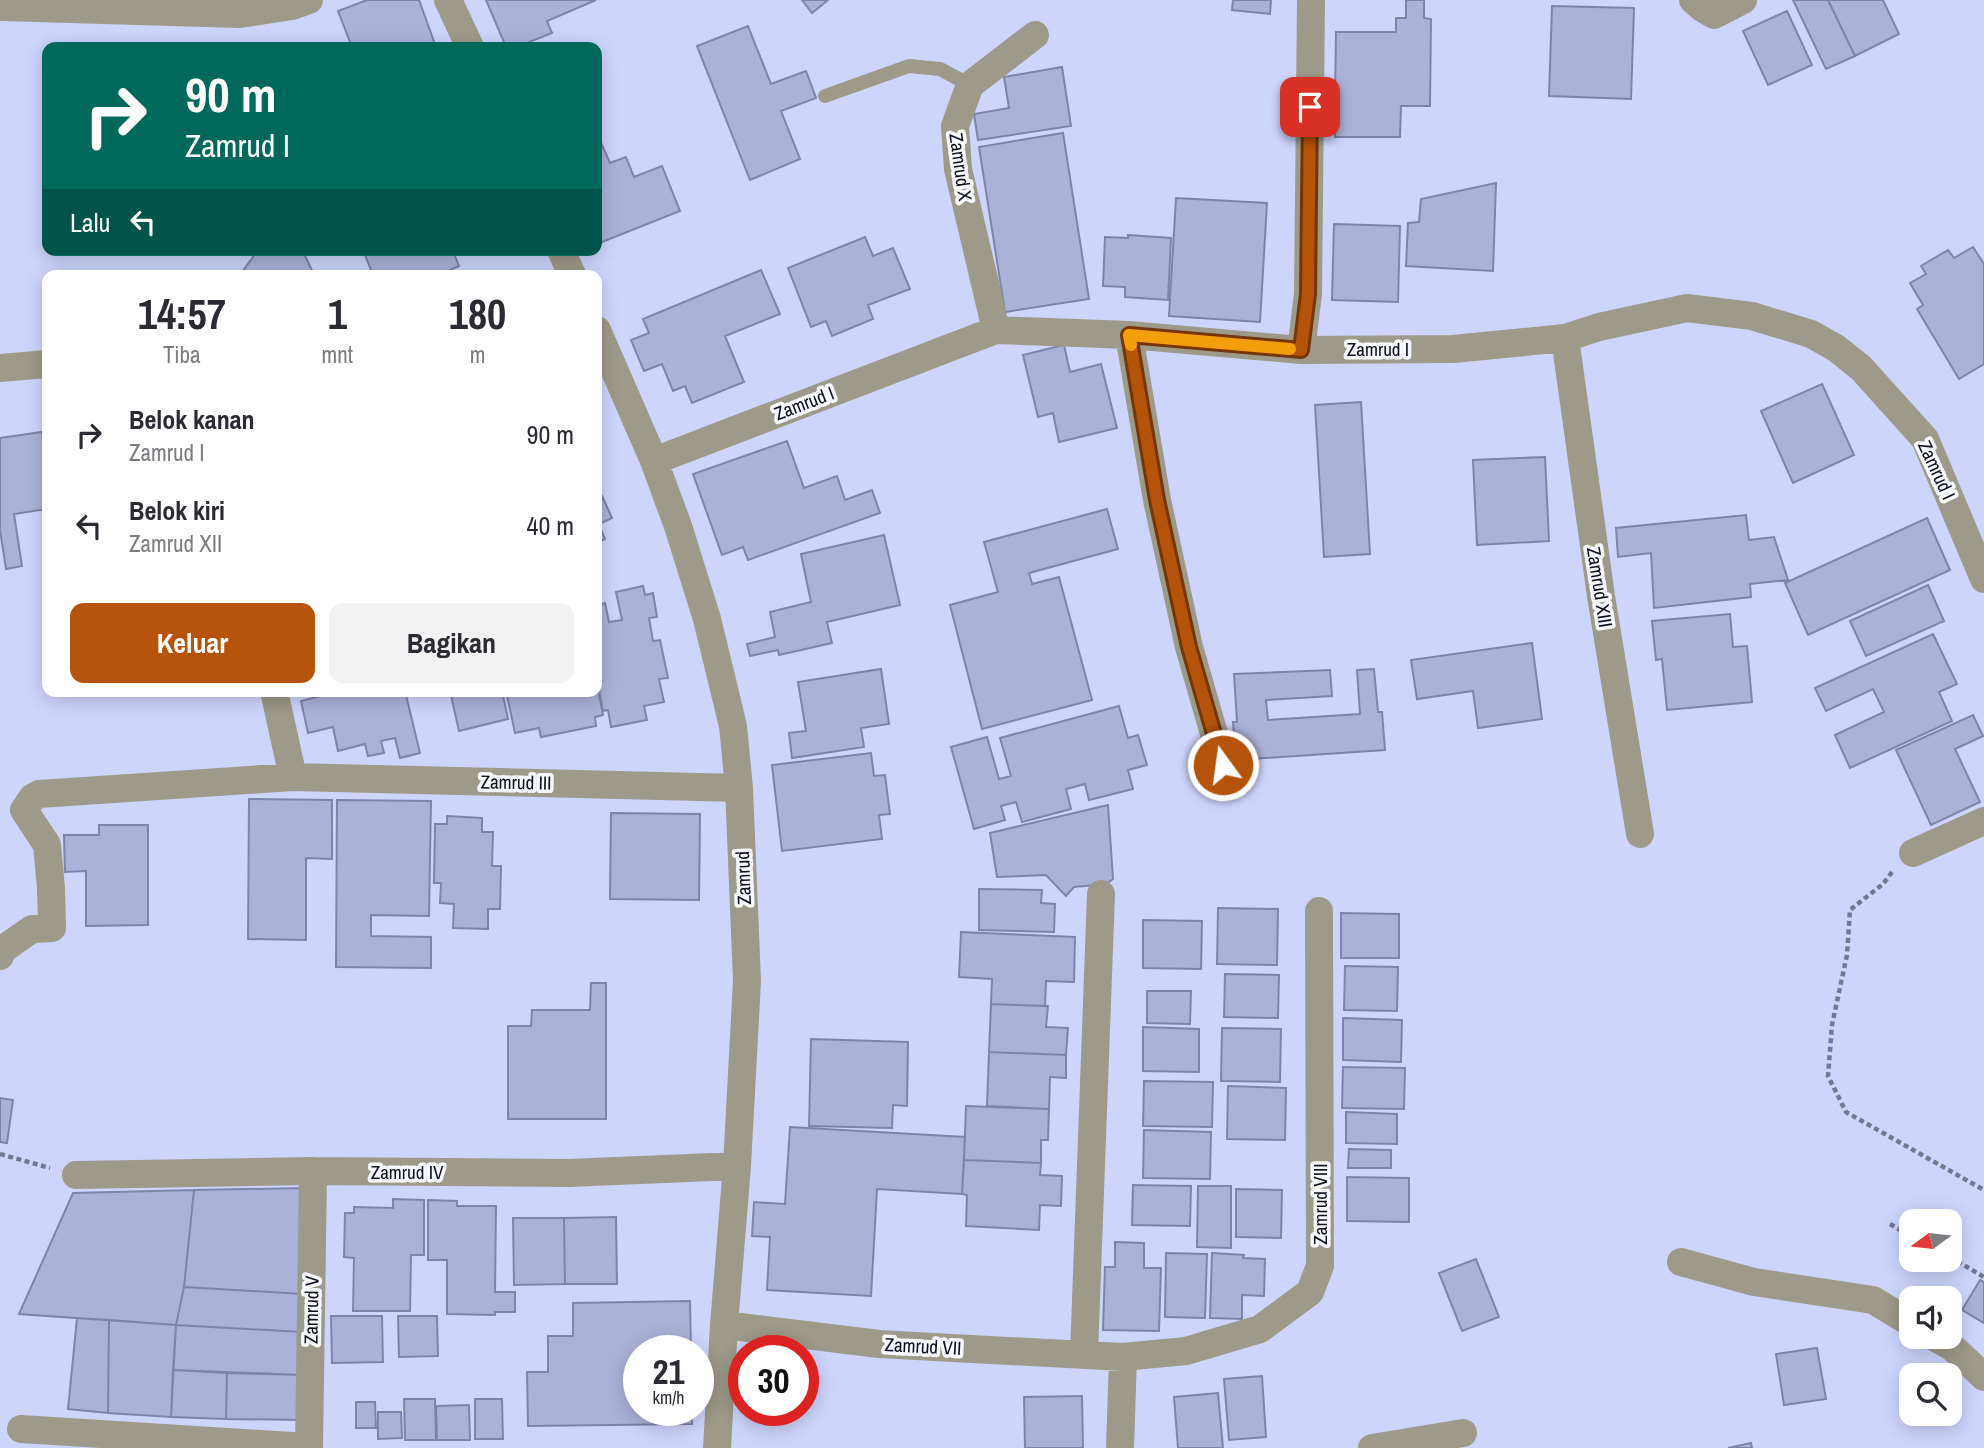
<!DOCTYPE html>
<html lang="id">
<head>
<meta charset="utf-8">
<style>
  :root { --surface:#fff; --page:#f2f2f3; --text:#2b2b33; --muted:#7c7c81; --accent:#b45309 }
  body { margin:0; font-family:"Archivo Narrow",sans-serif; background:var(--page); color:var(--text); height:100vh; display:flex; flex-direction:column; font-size:26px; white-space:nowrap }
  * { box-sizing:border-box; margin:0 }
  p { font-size:23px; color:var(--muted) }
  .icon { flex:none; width:38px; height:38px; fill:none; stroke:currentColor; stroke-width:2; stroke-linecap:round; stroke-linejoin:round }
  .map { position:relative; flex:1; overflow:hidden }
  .sheet { position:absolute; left:42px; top:270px; width:560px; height:427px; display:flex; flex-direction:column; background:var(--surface); border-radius:14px; box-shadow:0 4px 18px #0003 }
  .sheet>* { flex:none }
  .banner { position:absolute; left:42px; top:42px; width:560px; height:214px; border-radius:14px; box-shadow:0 4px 18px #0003; background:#00695c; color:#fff; overflow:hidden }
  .needle { width:46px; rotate:255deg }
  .buttons { position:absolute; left:1899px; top:1209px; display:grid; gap:14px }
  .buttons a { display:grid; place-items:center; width:63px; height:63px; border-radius:14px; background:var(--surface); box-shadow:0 4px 18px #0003; font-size:35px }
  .speed { position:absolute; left:623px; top:1335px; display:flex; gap:14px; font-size:35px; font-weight:700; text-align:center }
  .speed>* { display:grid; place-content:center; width:91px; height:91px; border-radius:50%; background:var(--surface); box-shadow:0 4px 18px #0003; line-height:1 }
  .speed small { font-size:18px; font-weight:400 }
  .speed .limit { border:10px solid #d22; background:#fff; color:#111 }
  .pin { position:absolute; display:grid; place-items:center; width:60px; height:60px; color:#fff; margin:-30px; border-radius:14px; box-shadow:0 4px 10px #0006 }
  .me { position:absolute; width:77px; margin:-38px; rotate:346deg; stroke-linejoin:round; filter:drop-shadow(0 0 5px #0008) }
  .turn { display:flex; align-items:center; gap:24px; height:147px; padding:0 28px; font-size:32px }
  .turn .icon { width:91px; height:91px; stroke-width:2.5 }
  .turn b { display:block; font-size:49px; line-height:60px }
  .then { display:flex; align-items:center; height:66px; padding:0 28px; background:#0003; gap:14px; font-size:26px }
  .eta { display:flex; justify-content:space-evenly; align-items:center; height:119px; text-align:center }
  .eta b { font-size:42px; font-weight:800; line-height:49px }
  .action { display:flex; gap:14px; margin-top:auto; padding:14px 28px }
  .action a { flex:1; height:80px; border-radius:14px; background:var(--accent); color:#fff; font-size:28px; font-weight:800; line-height:80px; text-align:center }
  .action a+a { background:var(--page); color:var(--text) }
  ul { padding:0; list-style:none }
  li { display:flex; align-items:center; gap:21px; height:91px; padding:0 28px }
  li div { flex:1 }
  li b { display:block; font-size:26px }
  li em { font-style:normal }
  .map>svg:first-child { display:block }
  .building { fill:#abb2d9; stroke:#7e84a9; stroke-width:2 }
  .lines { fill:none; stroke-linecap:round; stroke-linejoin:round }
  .path { stroke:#727792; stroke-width:4.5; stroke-dasharray:5 3.5; stroke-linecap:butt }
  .service { stroke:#9e9a89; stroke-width:14 }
  .minor { stroke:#9e9a89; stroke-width:28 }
  .route-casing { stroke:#753606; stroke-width:18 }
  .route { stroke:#b45309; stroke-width:12 }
  .slow { stroke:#f59e0b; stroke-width:12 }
  .labels { text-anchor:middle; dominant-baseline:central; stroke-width:7; stroke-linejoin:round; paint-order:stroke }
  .street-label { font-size:19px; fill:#0d0f1c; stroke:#f7f8fc }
</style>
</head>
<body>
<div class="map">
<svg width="1984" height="1448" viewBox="0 0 1984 1448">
  <rect width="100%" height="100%" fill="#ced5fd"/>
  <path class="building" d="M367,0H419L436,47H352L338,11Z
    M486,0H596L547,21L552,33L517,47H506Z
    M802,0H828L812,13Z
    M1233,0H1271L1270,14L1232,10Z
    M1406,0H1424V18L1431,19L1430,106H1401L1400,137H1335V130H1316V98H1335L1336,32H1396V18H1406Z
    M1793,0H1828L1855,56L1826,69Z
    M1828,0H1883L1899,34L1855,56Z
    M1552,6L1634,8L1631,99L1549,96Z
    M1787,11L1812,65L1768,85L1743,31Z
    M748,26L771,84L806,71L816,98L781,111L800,159L750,180L697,46Z
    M1062,67L1071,126L978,140L974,114L1009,108L1004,77Z
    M1063,133L1089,299L1005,312L979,147Z
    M597,138H599L610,163L626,157L634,177L662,166L680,211L597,244Z
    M1496,183L1493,271L1406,266L1408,223L1419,222L1421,199Z
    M1176,198L1267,203L1260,322L1169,316Z
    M1334,224L1400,226L1398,302L1332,300Z
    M1128,235L1171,238L1168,300L1125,297V287L1103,286L1105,237L1128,238Z
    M865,237L873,256L893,248L910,289L868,305L873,319L832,336L826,321L811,327L788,268Z
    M1973,247L1984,264V364L1959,379L1917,309L1923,305L1910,283L1926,274L1921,266L1948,250L1954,258Z
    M258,250L303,251L314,275H240Z
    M363,250H456L453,251L459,266L440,275H373Z
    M761,270L780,314L725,336L744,382L692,403L685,386L673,391L662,364L644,371L631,340L649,333L643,319Z
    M1064,345L1070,372L1101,364L1117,428L1059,442L1053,413L1038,417L1023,355Z
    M1822,384L1854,455L1793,483L1761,411Z
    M1361,402L1370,554L1324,557L1315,405Z
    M42,432L45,450H47V509L14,514L22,566L6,569L0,530V438Z
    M787,441L804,488L837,476L845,500L872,490L880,513L748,560L743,547L722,555L693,474Z
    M1545,457L1549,541L1477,545L1473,460Z
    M602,496L612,518L599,524L605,539L597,543V499Z
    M1107,509L1118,549L1029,573L1032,584L1059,577L1092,700L982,729L950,605L998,592L984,542Z
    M1746,515L1749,540L1774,537L1788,580L1750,584L1751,597L1654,608L1651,553L1618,557L1616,528Z
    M1927,518L1950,570L1808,635L1785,583Z
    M884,535L900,605L827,622L832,643L779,655L778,650L750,656L747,644L775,637L770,612L811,602L801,554Z
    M1928,585L1944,621L1866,656L1850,621Z
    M643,586L645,595L653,593L657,617L649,618L653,641L660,640L668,678L659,679L664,702L644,706L647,720L611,727L608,710L603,711L597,679V605L605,603L609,622L622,620L616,592Z
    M1730,614L1733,647L1747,646L1752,702L1667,710L1662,659L1656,660L1652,621Z
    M1933,634L1957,684L1939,692L1952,721L1850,768L1835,735L1884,712L1873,689L1826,711L1815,688Z
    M1532,643L1542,719L1478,728L1473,691L1417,699L1411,660Z
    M881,669L889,724L861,728L864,747L792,758L789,733L806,731L798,682Z
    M1374,669L1378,712H1382L1385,750L1236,760L1233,722H1237L1234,674L1330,670L1332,696L1266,700L1268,720L1360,714L1357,670Z
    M597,685L603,715L595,717L596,726L541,737L539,728L515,733L506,691H597Z
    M340,691H405L420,753L400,758L395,738L381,741L384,753L368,756L365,744L338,751L333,727L308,733L301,701Z
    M450,691H502L508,719L459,731Z
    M1119,706L1128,738L1138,735L1147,765L1128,770L1133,789L1089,800L1085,784L1066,789L1071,809L1022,822L1016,802L1001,806L1005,820L974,829L951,747L987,737L999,779L1011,776L1000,738Z
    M1973,715L1983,736L1955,749L1980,802L1931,825L1896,750Z
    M871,753L874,776L885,775L890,814L879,815L882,839L782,851L772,765Z
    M249,799L332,800V859L306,858V940L248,939Z
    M337,800L431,801L429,916L371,915V936L431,937V968L336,967Z
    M1108,805L1113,879L1106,884L1074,887L1066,896L1046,875L997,877L990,833Z
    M611,813L700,814L699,900L610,899Z
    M447,816L482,818V832H493L492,866H501L500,909H488V929L453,928L454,904L440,903L441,883H434L435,824H447Z
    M99,825H148V925L86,926V871L65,872L64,835H99Z
    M979,889L1042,890L1041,903L1055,904L1054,932L979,930Z
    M1218,908L1278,909L1277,965L1217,964Z
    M1341,913L1399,914V958H1341Z
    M1143,920L1202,921L1201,969L1143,968Z
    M961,932L1075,937L1074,982L1046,981L1045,1006L991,1004L992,979L959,977Z
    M1345,966L1398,967L1397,1011L1344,1010Z
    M1225,974L1279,975L1278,1018L1224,1017Z
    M591,983H606V1119H508V1026H531L532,1010H590Z
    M1147,991H1191L1190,1024L1147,1023Z
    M991,1004L1048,1006L1046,1027L1068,1028L1066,1055L989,1052Z
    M1343,1018L1402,1020L1401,1062L1343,1060Z
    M1143,1027L1199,1029V1072L1143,1071Z
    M1222,1028L1281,1029L1280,1082L1221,1081Z
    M811,1039L908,1042L907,1106L893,1105L892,1128L809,1126Z
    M989,1052L1066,1055V1078L1050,1077L1049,1109L987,1106Z
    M1343,1067L1405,1068L1404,1109L1342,1108Z
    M1144,1081L1213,1082L1212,1127L1143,1126Z
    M1228,1086L1286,1088L1285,1140L1227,1139Z
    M0,1098L13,1100L7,1143L0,1142Z
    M966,1106L1049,1109L1048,1140H1041V1163L964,1160Z
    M1346,1112L1397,1114V1144L1346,1143Z
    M790,1127L965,1137L962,1194L877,1189L871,1296L767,1290L770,1237L752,1236L754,1202L785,1204Z
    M1144,1130L1211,1132L1210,1179L1143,1178Z
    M1349,1149L1391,1150V1168H1348Z
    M964,1160L1041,1163L1040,1175L1062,1176L1061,1206L1040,1205L1039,1230L966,1226L967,1195L962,1194Z
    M1347,1177L1409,1178V1222L1347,1221Z
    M1133,1185L1191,1186L1190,1226L1132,1225Z
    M1198,1186H1231V1248L1197,1247Z
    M304,1188L303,1294L184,1287L194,1190Z
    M1236,1189L1282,1190L1281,1238L1236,1237Z
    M194,1190L184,1287L176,1325L19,1314L73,1193Z
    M393,1199L424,1200V1255H411L410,1311H353L354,1258L344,1257L345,1213H354V1207L393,1208Z
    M428,1200L457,1201V1206H496L495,1292H515V1312H495V1315L447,1314V1260H428Z
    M616,1217L617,1284H565L564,1218Z
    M513,1218H564L565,1284L514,1285Z
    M1115,1242L1144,1243V1268H1161L1159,1331L1103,1330L1105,1267H1115Z
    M1166,1253L1207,1254L1205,1318L1165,1317Z
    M1212,1253L1244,1255L1243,1258L1265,1259L1264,1296L1242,1295V1319L1210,1318Z
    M1476,1259L1499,1317L1462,1331L1439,1273Z
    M1980,1280L1984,1282V1323L1962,1310Z
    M184,1287L303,1294L302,1332L176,1325Z
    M690,1301L691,1351H639V1410H692V1424L528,1426L527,1372H548V1336H573V1303Z
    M1950,1303L1958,1308L1950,1324Z
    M331,1316H382L383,1362L332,1363Z
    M398,1316H437L438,1356L399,1357Z
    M77,1318L109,1320L108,1413L68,1409Z
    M109,1320L176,1325L171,1417L108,1413Z
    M176,1325L302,1332L303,1375L173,1370Z
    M1817,1348L1826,1399L1784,1405L1776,1354Z
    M173,1370L227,1373L226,1419L171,1417Z
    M227,1373L303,1375L304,1420L226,1419Z
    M1262,1376L1266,1437L1229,1440L1224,1379Z
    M1218,1393L1223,1448H1178L1174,1397Z
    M1082,1396L1083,1448H1025L1024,1397Z
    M404,1399H435L436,1440H405Z
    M475,1399H502L503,1439H475Z
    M356,1402H375L376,1428H356Z
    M469,1405L470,1440H437L436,1406Z
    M378,1412H401L402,1438L378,1439Z
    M1751,1443L1752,1448H1728Z"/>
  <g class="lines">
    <path class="path" d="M1892,872L1883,884L1850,910L1847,955L1832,1025L1828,1076L1846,1112L1984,1190
      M0,1154L50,1168
      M1890,1224L1911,1236
      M1950,1257L1984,1277"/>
    <path class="service" d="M825,96L909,66L940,69L970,85"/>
    <path class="minor" d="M448,0L470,47
      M1693,0L1702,8L1714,15L1743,0
      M0,7L240,14L292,6L309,0
      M561,250L572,275
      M597,330L654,461L678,526L707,619L733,726L739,788L747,981L737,1166L724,1325L717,1448
      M996,330L958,169L955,126L970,85L1035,35
      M1129,335L1157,500L1189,647L1223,765
      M1565,338L1601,596L1640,834
      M1301,350L1308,294L1311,0
      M0,368L47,364
      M654,461L996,330L1129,335L1301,350L1453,349L1565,338L1599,327L1687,308L1752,316L1811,334L1836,348L1861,368L1925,439L1984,579
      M274,691L293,777
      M1913,853L1984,821
      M0,956L2,950L32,929L52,928L51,888L47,845L24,810L32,798L39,794L293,777L739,788
      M76,1175L313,1171L568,1173L737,1166
      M1681,1262L1754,1282L1873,1300L1911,1323
      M724,1325L879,1344L1123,1357L1186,1351L1260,1329L1310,1292L1320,1266L1319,911
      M1934,1337L1952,1347L1984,1377
      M1084,1354L1101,894
      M21,1429L309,1447
      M309,1448L313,1171
      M1120,1448L1123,1357
      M1372,1448L1463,1433"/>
  </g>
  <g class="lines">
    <defs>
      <path id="route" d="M1223,765L1189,647L1157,500L1129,335L1301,350L1308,294L1310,107"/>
    </defs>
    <use href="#route" class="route-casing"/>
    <use href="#route" class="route"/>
    <path class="slow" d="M1131,345L1129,335L1290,349"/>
  </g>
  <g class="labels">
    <g class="street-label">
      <text transform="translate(961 167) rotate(82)">Zamrud X</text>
      <text x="1378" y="349">Zamrud I</text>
      <text transform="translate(804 403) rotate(-21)">Zamrud I</text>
      <text transform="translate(1937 470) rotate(65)">Zamrud I</text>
      <text transform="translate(1600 587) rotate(81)">Zamrud XIII</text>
      <text transform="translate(516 782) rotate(1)">Zamrud III</text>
      <text transform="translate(743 878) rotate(-92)">Zamrud</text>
      <text x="407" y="1172">Zamrud IV</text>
      <text transform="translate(1320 1204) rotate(-90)">Zamrud VIII</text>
      <text transform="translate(311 1310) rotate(-89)">Zamrud V</text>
      <text transform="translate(923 1346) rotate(3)">Zamrud VII</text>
    </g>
  </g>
</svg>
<div class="buttons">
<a><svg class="needle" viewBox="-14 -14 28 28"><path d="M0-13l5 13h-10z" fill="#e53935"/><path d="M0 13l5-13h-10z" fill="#7c7c81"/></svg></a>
<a><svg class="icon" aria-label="sound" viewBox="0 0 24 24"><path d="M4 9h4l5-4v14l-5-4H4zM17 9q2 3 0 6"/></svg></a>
<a><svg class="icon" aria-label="search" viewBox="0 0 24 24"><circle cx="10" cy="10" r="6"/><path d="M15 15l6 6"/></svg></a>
</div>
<div class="speed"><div>21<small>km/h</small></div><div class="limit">30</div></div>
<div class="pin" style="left:1310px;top:107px;background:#d93025"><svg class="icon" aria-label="arrive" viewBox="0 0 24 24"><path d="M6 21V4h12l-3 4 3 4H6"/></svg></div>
<svg class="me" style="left:1223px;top:765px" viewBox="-20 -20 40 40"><circle r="17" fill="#b45309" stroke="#fff" stroke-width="3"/><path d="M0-11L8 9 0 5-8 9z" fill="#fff"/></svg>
<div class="banner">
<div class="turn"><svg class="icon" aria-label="right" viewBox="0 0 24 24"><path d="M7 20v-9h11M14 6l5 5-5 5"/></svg><div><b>90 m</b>Zamrud I</div></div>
<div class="then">Lalu<svg class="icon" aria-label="left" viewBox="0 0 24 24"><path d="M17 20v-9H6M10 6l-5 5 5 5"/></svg></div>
</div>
<section class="sheet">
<div class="eta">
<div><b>14:57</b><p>Tiba</p></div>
<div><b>1</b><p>mnt</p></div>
<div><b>180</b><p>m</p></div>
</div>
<ul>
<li><svg class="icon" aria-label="right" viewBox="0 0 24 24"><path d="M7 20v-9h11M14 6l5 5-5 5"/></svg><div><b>Belok kanan</b><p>Zamrud I</p></div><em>90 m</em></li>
<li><svg class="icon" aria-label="left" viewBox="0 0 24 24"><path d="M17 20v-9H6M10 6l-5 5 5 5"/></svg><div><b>Belok kiri</b><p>Zamrud XII</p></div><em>40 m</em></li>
</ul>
<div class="action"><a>Keluar</a><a>Bagikan</a></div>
</section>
</div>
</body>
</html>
